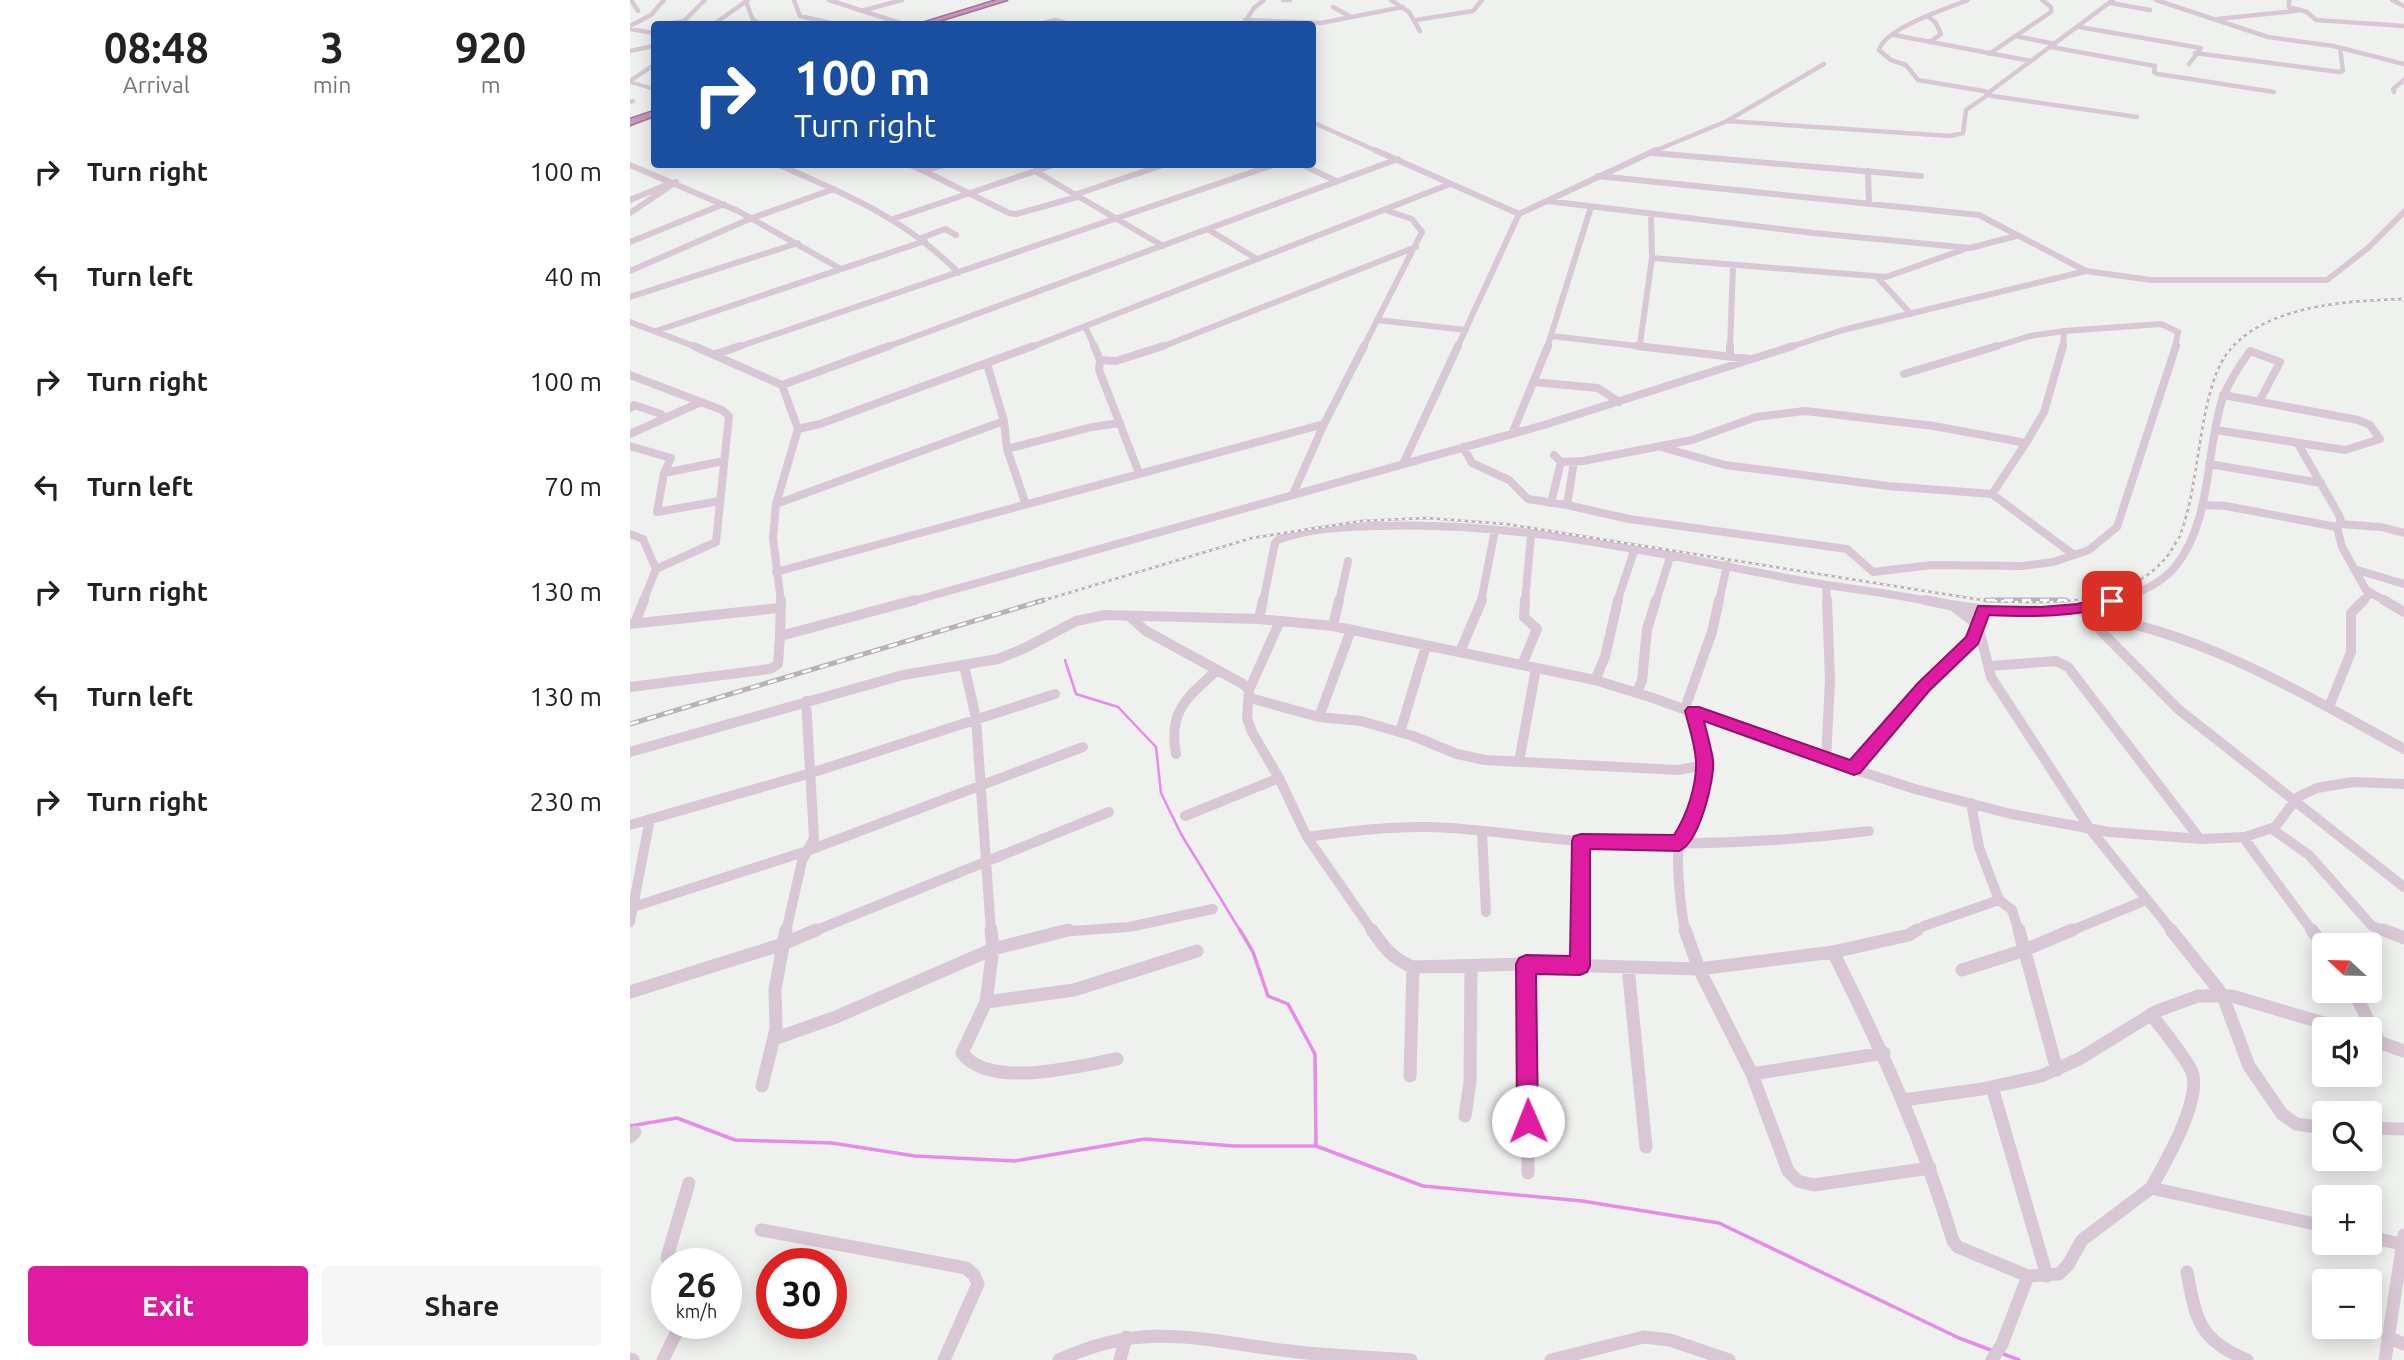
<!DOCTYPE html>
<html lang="en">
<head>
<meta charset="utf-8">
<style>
  :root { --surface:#fff; --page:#f6f6f6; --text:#222; --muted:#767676; --accent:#de1ba1 }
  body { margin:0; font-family:Ubuntu,sans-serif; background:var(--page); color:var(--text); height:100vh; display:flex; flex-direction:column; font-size:26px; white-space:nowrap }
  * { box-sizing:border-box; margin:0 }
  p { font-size:23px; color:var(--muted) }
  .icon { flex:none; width:38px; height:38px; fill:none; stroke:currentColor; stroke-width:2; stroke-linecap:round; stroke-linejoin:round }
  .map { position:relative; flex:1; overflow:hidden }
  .side { display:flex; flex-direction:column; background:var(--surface); width:630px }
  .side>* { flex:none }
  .guide { position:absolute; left:21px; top:21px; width:665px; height:147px; border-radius:7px; box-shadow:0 4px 18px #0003; background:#1a4fa0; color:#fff; overflow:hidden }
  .needle { width:46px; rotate:292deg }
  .tools { position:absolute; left:1682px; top:933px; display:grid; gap:14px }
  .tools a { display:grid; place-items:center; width:70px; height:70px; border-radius:7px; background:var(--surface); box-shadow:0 4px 18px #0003; font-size:35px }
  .speed { position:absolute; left:21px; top:1248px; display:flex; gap:14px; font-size:35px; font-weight:700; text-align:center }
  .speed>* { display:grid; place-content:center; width:91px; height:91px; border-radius:50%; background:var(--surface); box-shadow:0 4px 18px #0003; line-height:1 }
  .speed small { font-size:18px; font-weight:400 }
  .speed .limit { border:10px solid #d22; background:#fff; color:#111 }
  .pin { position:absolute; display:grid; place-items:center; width:60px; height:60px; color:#fff; margin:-30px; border-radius:14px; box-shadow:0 4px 10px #0006 }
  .me { position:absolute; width:77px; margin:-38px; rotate:359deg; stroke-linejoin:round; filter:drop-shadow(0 0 5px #0008) }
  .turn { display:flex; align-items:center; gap:24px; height:147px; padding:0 28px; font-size:32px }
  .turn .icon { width:91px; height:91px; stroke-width:2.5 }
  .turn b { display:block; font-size:49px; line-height:60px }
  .eta { display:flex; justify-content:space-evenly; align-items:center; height:119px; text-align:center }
  .eta b { font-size:42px; font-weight:700; line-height:49px }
  .primary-button { display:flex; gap:14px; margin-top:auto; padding:14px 28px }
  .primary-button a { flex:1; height:80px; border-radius:7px; background:var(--accent); color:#fff; font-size:28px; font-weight:700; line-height:80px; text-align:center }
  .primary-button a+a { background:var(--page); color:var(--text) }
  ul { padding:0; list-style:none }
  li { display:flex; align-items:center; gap:21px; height:105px; padding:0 28px }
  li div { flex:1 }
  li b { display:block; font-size:26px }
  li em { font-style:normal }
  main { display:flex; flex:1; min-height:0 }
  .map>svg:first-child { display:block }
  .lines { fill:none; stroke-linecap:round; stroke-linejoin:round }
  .stream-far1 { stroke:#e78beb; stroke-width:2.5 }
  .stream { stroke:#e78beb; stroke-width:3.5 }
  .trunk-casing { stroke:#a8729a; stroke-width:3 }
  .minor-far4 { stroke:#d8c8d5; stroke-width:4.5 }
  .minor-far3 { stroke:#d8c8d5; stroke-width:6 }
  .minor-far2 { stroke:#d8c8d5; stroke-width:8 }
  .minor-far1 { stroke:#d8c8d5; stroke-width:10 }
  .minor { stroke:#d8c8d5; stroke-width:13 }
  .tertiary { fill:#d8c8d5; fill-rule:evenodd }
  .trunk { fill:#c59aba; fill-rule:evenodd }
  .rail-far1-casing { stroke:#b9b1b6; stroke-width:2.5 }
  .rail-casing { stroke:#b9b1b6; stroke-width:5 }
  .rail-far1 { stroke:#fff; stroke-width:2; stroke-dasharray:3.5; stroke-linecap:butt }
  .rail { stroke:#fff; stroke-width:2.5; stroke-dasharray:9; stroke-linecap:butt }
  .route { fill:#de1ba1; stroke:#901269; stroke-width:2 }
</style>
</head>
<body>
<main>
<section class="side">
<div class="eta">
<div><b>08:48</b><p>Arrival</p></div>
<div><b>3</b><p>min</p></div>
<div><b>920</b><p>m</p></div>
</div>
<ul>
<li><svg class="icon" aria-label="right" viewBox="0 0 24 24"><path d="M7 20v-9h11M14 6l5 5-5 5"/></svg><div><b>Turn right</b></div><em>100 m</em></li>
<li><svg class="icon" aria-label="left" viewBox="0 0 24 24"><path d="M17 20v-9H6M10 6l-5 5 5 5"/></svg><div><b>Turn left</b></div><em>40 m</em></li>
<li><svg class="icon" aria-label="right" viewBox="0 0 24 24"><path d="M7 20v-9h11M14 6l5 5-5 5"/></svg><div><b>Turn right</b></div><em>100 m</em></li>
<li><svg class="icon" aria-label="left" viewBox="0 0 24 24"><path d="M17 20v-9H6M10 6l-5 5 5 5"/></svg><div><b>Turn left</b></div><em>70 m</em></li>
<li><svg class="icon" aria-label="right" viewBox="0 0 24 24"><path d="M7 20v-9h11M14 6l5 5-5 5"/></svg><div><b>Turn right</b></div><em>130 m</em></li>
<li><svg class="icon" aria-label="left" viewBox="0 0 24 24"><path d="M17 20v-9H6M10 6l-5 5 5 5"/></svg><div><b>Turn left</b></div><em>130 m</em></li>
<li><svg class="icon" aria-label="right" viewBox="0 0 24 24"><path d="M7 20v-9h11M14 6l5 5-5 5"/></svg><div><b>Turn right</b></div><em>230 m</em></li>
</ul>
<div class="primary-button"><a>Exit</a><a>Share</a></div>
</section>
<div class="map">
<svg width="1774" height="1360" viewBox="0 0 1774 1360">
  <rect width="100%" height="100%" fill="#eff1ee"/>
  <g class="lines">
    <path class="stream-far1" d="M435,660L446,694L488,707L526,747L531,793L551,834L611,932"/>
    <path class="stream" d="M610,930L623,952L638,996L658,1004L685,1054L686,1145
      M0,1126L47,1118L105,1140L202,1143L285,1156L385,1161L515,1139L604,1146H686L793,1186L952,1201L1089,1223L1329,1338L1361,1350
      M1371,1353L1389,1360"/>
    <defs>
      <path id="trunk" d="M367,0H377L299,24H289Z
        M24,111V116L0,125V119Z"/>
    </defs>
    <use href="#trunk" class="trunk-casing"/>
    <path class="minor-far4" d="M1,0L8,11
      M164,0L170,16L205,24
      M199,0L273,24
      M653,0H660
      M761,0L779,12L790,31
      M1338,0C1316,9 1255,28 1249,50L1261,60L1276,65L1288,80L1354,91L1362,96L1507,117
      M1526,0L1638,37L1703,46L1774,64
      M1659,0V7L1677,12L1686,20L1774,26
      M1762,0L1774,6
      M116,2L123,20L130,24
      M1480,3L1520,10
      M703,7L721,17
      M231,11L272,0
      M1298,16L1306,23L1311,34L1300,42
      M1587,19L1666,11
      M615,20L691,23L773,7
      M786,20L843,11L852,0
      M305,23L310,24
      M614,23L624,8L634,0
      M36,24L54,21L75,0
      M84,24L118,0
      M409,24L426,20L439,24
      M0,26L21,15L34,0
      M1449,27L1571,48
      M0,29L24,33
      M1264,35L1401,61
      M1385,36L1425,44
      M1421,47L1525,66L1524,72L1528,74L1644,92
      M0,51L24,46
      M1565,53L1709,72L1713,71L1710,48
      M1359,54L1421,12V7L1412,0
      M1559,64L1569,51
      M0,81L24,65
      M1764,92L1763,89L1774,80
      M1358,93L1483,0
      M0,102L3,101
      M1097,121L1194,64
      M682,122L749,152
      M1022,152L1097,121L1320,136L1333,133L1336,110L1358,95"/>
    <path class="minor-far3" d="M745,150L889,214L827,348
      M1023,153L1291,176
      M147,164C218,195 274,218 329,273
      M278,164L294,171
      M317,164L294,171L379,213L386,214L447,197
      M671,164L706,181
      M0,165L108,211L211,269
      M405,171L533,246
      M1238,171L1239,204
      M968,176L1349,215L1456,271L1521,280H1697L1738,248L1774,212
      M444,195L536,164
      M0,200L34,186
      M917,201L1184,233L1340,248L1386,236
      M0,213L46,182
      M889,214L1026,150
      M263,219L426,164
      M579,230L627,259
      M291,238L315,229L326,235
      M0,242L94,204
      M1022,258L1256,277L1335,249
      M0,271L122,218L204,189
      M1247,277L1281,314
      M0,297L168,243
      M747,320L836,330
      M0,322L69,348
      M455,326L465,348
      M26,331L295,241
      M922,336L1023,348
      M1010,344L1022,258L1021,214
      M105,348L646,164
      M254,348L768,159
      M399,348L820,184
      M529,348L786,247
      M733,348L792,232L782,219L755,210
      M917,348L961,207
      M1100,348L1103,266
      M1157,348L1213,330L1456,271
      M1361,348L1400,336L1434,331
      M1433,348L1434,331L1531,324L1548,332L1545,348"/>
    <path class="minor-far2" d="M64,346L152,385L168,429L146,504L143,538L151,602
      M464,346L470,360L469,370L509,473
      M1007,346L1120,359
      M86,354L110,346
      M1100,356V346
      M470,360L486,361L533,346
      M357,364L374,421L377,449L395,502
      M1274,374L1367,346
      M0,375L92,410L99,416L86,542L26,569
      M903,382L968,388L989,402
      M152,385L259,346
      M0,408L4,405L31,414L33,418
      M168,429L190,424L403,346
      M1586,430L1715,450L1750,439L1740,425L1728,420L1593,395
      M0,434L71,402
      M882,434L918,346
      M1668,444L1709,515L1711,521L1707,527L1712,547L1736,590L1757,602
      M0,446L41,458L34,473L27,512L90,501
      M833,447L842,463L879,480L898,499L937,505
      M1031,447L1095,465L1258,486L1362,494L1444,555
      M377,449L462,427L490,423
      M924,455L931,462L953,461L1062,440L1126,417L1175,411L1304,426L1396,443L1414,412L1433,346
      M944,462L937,505L999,519L1217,549L1243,572L1302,565L1392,566L1423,562L1459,550L1487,527L1546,346
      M773,464L828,346
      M1579,464L1691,483
      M34,473L94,461
      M663,494L694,424L734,346
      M1362,494L1396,443
      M921,503L931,462
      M146,504L374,421
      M1572,505L1596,506L1707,527
      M1710,524L1751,527L1774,533
      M0,534L13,539L26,569L13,602
      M1724,569L1774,584
      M146,572L694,424
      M1196,585L1197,602
      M279,602L914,425L1163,346
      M633,602L645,543L648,540C680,528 714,527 747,526C887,521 1026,553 1162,579C1209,588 1256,592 1303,602
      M709,602L718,561
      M851,602L865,530
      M895,602L901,535
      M987,602L1005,548
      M1026,602L1041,554
      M1089,602L1097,565
      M1480,602C1502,596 1530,585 1545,567C1583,520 1575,451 1593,397C1600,380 1609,366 1620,351L1650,362L1629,402
      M1732,602L1740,594"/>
    <path class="minor-far1" d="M151,600L150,636L285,600
      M1295,600C1357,614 1425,617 1486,600
      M1754,600L1774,612
      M1323,606L1348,625L1361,677L1460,829L1543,932
      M1447,609L1459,615L1472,632L1548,709L1774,887
      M1459,615C1574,633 1673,694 1774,749
      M500,617L516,631L613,684L619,690L617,718L622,732L649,778L677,837L743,932
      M629,619L633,600
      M5,623L14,600
      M0,624L149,608
      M703,626L709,600
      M830,652L852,600
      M334,665L346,718L361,932
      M892,665L907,629L894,617L895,600
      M1359,666L1426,661L1438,667L1570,839
      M965,680L975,657L988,600
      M0,687L140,669L148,664L150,636
      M619,690L650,621
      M1007,691L1012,681L1017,629L1026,600
      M620,698L689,717L731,721L783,736L827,754L855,760L1048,770L1074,765
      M1699,707L1721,652V613L1734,600
      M1055,708L1082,632L1089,600
      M689,717L721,630
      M770,732L796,646
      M0,752L273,675L368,659L395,648L446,621L475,615L629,619L703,626L965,680L1023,698L1195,760L1285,789L1381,814L1479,832L1572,839L1615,837L1645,827L1668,797L1687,788L1723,782L1774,784
      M546,754C538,711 557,698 586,671
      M1196,760L1200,680L1197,600
      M889,762L906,668
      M1224,769L1294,687L1342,640L1353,610
      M1341,803L1349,847L1369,900L1382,910L1389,932
      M555,816L649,778
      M0,825L181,773L425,694
      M1642,829L1679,855L1742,926L1759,932
      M852,833L856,912
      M677,837C717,831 758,826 799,827C850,828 901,838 952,841C1048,846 1144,843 1239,831
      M1613,837L1683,932
      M0,908L177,851L453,747
      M0,922L20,819
      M156,932L172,861L184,838L176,701
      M182,932L479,812
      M428,932L499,927L583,909
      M950,932L951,841
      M1056,932C1051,918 1045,854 1050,841C1057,824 1067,809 1071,791C1077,763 1069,738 1063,711
      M1284,932L1294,926L1369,900
      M1438,932L1516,900"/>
    <path class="minor" d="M361,930L363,949L356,1002L332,1053C360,1090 447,1066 487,1059
      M742,930C754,948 763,959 783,967L896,964L1069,969L1203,952L1279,935L1287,930
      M1055,930L1069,969L1122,1074L1158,1171L1168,1181L1184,1185L1300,1168
      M1389,930L1427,1070
      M1541,930L1592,994L1619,1066L1652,1114L1666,1124L1694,1128
      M1682,930L1694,947
      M1754,930L1774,938
      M1203,952C1250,1046 1293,1140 1323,1241L1328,1247L1398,1276L1429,1274L1438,1265L1452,1240L1521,1188L1694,1226
      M896,964L898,1173
      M950,966V930
      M998,967L1016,1147
      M1332,970L1395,950L1442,930
      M1723,990L1749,1042
      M0,992L153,944L186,930
      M356,1002L444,990L567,951
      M1521,1014C1531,1028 1556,1057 1562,1072C1572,1100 1535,1163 1521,1188
      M144,1039L206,1017L363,949L438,930
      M1740,1039L1774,1051
      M1122,1074L1254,1053
      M780,1076L783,967
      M132,1086L146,1029L145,989L156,930
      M1362,1087L1417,1276
      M1273,1100L1352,1089L1411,1076L1449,1059L1527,1011L1568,996H1602L1714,1029
      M835,1116L840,1082L841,966
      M1740,1128L1774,1129
      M0,1137L5,1132
      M131,1230L336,1268L344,1275L348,1284L314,1360
      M1740,1237L1771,1244
      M39,1264L37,1257L59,1183
      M1557,1272C1566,1321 1569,1339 1617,1360
      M1758,1337L1774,1344
      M0,1359L3,1360
      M33,1360L51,1323
      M429,1360C516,1320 569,1340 659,1351C699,1356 740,1357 781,1360
      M490,1360L496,1337
      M921,1360L1014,1337L1040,1340L1099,1360
      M1362,1360L1372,1344L1398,1276
      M1755,1360L1774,1235"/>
    <path class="tertiary" d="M0,80L24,87V91L0,84Z"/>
    <use href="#trunk" class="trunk"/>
    <defs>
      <path id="rail-far1" d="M408,602L622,538L731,521L797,518L876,524L1352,600C1411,604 1493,608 1535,559C1541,552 1545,543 1550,536C1569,484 1567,426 1586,374C1611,305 1714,301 1774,299"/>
      <path id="rail" d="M1356,600H1436
        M0,724L414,600"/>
    </defs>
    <use href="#rail-far1" class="rail-far1-casing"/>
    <use href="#rail" class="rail-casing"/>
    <use href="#rail-far1" class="rail-far1"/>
    <use href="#rail" class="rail"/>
  </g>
  <path class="route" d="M1482,596L1487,598L1490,601L1487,605C1444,617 1403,617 1359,615L1348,644L1299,691L1230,773L1224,775L1074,721C1077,734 1081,747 1083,760C1085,780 1069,843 1049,851L960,849V966L957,972L950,975L906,974L908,1121L905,1129L898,1132L890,1129L887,1121L886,964L889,958L896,955L940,956L942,841L944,836L951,834L1044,835C1057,815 1067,785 1066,761C1065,744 1059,727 1055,711L1058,707H1069L1220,760L1288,683L1336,637L1348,606L1411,607L1447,604Z"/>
</svg>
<div class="tools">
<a><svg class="needle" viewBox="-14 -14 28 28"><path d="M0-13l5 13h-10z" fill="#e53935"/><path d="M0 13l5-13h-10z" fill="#767676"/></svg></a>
<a><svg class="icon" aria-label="sound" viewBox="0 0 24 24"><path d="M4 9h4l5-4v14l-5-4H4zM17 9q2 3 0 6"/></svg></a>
<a><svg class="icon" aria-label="search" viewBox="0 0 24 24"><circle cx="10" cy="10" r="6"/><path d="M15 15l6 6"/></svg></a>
<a>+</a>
<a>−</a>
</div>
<div class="speed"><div>26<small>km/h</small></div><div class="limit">30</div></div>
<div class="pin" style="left:1482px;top:601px;background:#d93025"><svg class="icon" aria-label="arrive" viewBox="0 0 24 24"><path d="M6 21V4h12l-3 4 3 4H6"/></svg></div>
<svg class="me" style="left:898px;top:1121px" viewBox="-20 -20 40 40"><circle r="19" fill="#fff"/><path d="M0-13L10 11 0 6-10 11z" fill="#de1ba1"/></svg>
<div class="guide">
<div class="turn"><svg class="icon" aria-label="right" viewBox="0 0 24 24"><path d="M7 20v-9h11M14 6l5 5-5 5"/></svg><div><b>100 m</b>Turn right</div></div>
</div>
</div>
</main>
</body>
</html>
